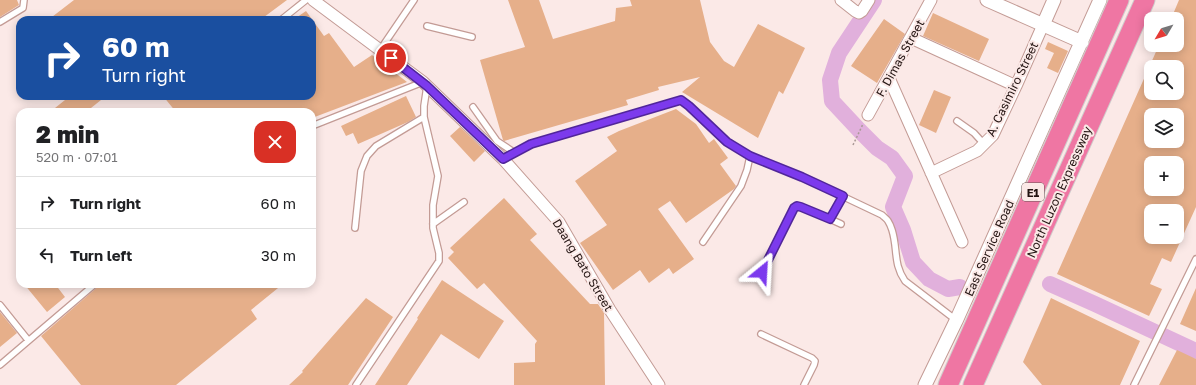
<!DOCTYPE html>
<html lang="en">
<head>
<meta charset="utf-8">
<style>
  :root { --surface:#fff; --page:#f6f6f6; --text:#202124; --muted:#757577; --line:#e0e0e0 }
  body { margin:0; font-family:"Golos Text",sans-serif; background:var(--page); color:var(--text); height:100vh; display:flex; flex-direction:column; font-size:15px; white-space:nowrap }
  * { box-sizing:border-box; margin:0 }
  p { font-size:13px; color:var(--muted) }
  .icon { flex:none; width:22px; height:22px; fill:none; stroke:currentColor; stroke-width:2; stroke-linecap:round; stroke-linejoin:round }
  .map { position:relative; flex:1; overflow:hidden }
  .side { position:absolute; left:16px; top:108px; width:300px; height:180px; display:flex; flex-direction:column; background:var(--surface); border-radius:12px; box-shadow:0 2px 10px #0003 }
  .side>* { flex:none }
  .banner { position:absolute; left:16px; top:16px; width:300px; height:84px; border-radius:12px; box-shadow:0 2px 10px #0003; background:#1a4fa0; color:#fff; overflow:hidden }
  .needle { width:26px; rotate:232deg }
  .fabs { position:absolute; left:1144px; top:12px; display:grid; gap:8px }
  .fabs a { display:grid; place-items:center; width:40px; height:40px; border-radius:8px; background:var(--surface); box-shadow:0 2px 10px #0003; font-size:20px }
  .pin { position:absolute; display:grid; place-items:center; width:34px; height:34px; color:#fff; margin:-17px; border:2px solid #fff; border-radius:50%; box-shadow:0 1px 4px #0007 }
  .me { position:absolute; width:44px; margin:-22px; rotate:27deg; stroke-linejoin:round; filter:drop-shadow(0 0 3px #0008) }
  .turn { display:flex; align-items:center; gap:14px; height:84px; padding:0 20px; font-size:18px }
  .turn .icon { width:52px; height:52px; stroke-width:2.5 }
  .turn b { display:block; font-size:28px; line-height:34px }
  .round { display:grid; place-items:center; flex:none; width:42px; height:42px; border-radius:12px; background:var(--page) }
  .summary { display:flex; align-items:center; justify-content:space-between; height:68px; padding:0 20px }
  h1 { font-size:24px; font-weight:800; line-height:30px }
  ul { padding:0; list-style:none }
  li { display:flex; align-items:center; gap:12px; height:52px; padding:0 20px; border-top:1px solid var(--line) }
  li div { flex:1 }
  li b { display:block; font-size:15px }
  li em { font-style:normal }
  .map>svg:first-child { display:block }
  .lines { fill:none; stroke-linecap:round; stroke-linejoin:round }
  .river { stroke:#e1b0dc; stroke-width:16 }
  .building { fill:#e6af8a; fill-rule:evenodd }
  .service-casing { stroke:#c39b95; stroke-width:8 }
  .minor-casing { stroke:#c39b95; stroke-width:13 }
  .tertiary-casing { stroke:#c39b95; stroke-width:15 }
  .motorway-casing { stroke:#cfcbcb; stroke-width:21 }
  .path { stroke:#aa9997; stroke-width:1.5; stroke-dasharray:2 2; stroke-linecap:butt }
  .service { stroke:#fff; stroke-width:5.5 }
  .minor { stroke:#fff; stroke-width:11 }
  .tertiary { stroke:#fff; stroke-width:13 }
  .motorway { stroke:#ef76a3; stroke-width:19 }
  .route-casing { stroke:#51269a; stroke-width:10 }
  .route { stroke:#7c3aed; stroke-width:7 }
  .labels { text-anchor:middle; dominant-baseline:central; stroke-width:4; stroke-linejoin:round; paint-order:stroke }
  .shield { fill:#fbe9e7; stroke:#645452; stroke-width:1 }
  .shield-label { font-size:11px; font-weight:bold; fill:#231412 }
  .street-label { font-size:12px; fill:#231412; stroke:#fbe9e7 }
</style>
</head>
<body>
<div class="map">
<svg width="1196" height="385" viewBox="0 0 1196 385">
  <rect width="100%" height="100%" fill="#fbe9e7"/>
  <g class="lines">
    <path class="river" d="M874,0L839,53L830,80L832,101L860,131L877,148L892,158L905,176L893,207L903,230L913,262L929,279L948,289L960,287
      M1050,284L1095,304L1196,351"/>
  </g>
  <path class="building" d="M0,0H17L19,5L0,17Z
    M74,0H287L260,20H138L134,16L129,20H48Z
    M508,0H539L553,39L615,21L616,8L632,6L630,0H700L710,42L724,61L734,67L758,24L805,48L783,94L779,91L758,138L682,92L700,77L658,87L659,90L626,100L628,105L504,141L503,140L480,60L525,47Z
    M1179,0H1196V207L1171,262L1162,258L1150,284L1162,289L1149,316L1057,274L1159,45H1177V19H1171ZM1151,67H1177V93H1151ZM1151,115H1177V141H1151ZM1151,163H1177V189H1151ZM1151,211H1177V237H1151Z
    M306,11L324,36L329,33L354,67L372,55L407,82L312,118V112H176L163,96H312V20H293Z
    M933,13L989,39L979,61L923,36Z
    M884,19L905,34L877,83L851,66Z
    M1048,42L1068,51L1058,73L1047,68L1054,53L1045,49Z
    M934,90L951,97L936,133L919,125Z
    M70,96H106L86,112H50Z
    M406,96L416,117L408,122L358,144L353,133L346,136L341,126Z
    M676,109L696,124L709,143L714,139L728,158L720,164L736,186L734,189L686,223L670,201L658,209L694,259L673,274L669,268L649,283L640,270L613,290L580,243L607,225L575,181L617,151L607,137L619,131Z
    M460,127L485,151L474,162L450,136Z
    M504,198L537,234L530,240L590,304H598L604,313L605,385H514V363L535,362V344L537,341L484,283L477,289L448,258L454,252L450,248Z
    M442,280L504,321L479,359L441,334L407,385H375L418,319L417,318Z
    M24,284H55L65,297L47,312Z
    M101,284H283L251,310L257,319L176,385H81L41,336Z
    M1196,288V331L1180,324Z
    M366,298L393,317L348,385H289L303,372L302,371Z
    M1051,298L1140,341L1120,385H1042L1023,362Z
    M0,312L17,333L0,347Z
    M1177,350L1196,359V385H1159Z"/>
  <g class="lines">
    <defs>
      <path id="service" d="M281,20L306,0
        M0,22L23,8L24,0
        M427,26L472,37
        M380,50L414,0
        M473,107L497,141L515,153
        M957,121L974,133L984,144
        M312,126L423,82
        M503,159L531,144L681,100L689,106L727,142L750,156L802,177L882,215C884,217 887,219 888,221C890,224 891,227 892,230C898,249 893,264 905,281L956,320
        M433,224L464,202
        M841,224L830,219L843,196
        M355,228L361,171L367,156L376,146L424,117
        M703,242L741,186L747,170L750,156
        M762,272L794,208L797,207H801L830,219
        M0,305L28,340
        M761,334L812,358L815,361L814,365L804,385
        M0,365L95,284
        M356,385L439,261V253L433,228V205L438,176L424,117V106L427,86
        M1134,385L1196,259"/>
      <path id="minor" d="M313,0L423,82L503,159L559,222L610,310L659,385
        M841,0L855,11L859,13L862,11L869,0
        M911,38L1016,86
        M889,78L962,242
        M868,115L931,0
        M931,173L977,151L993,135L1016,86L1043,25"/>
      <path id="tertiary" d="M987,0L1082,42
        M1043,25L1054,0
        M925,385L956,321L1100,0"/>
      <path id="motorway" d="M948,385L1119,0
        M973,385L1145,0"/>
    </defs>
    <use href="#service" class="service-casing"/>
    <use href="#minor" class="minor-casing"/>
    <use href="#tertiary" class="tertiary-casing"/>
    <use href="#motorway" class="motorway-casing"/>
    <path class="path" d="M853,145L863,124"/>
    <use href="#service" class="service"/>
    <use href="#minor" class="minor"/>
    <use href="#tertiary" class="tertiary"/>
    <use href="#motorway" class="motorway"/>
  </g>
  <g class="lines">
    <defs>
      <path id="route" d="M391,58L427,86L503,159L531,144L681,100L689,106L727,142L750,156L802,177L843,196L830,219L801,207L797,206L794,208L762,272"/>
    </defs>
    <use href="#route" class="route-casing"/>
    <use href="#route" class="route"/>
  </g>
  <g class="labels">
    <rect class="shield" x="1022" y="183" width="22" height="18" rx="3"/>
    <g class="shield-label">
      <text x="1033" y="192">E1</text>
    </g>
    <g class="street-label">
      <text transform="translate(900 58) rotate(-61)">F. Dimas Street</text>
      <text transform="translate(1012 89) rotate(-64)">A. Casimiro Street</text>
      <text transform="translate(1059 192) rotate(-66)">North Luzon Expressway</text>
      <text transform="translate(989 248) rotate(-66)">East Service Road</text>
      <text transform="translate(583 265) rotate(59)">Daang Bato Street</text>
    </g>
  </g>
</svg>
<div class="fabs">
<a><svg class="needle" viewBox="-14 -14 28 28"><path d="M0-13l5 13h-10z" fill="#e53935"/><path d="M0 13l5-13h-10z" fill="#757577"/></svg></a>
<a><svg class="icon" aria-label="search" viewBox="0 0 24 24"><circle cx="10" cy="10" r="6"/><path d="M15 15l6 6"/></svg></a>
<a><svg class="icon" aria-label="layers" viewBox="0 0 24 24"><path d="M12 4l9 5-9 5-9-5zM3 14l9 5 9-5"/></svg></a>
<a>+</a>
<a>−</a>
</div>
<div class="pin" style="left:391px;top:58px;background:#d93025"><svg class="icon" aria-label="arrive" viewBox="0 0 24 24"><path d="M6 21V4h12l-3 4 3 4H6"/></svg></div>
<svg class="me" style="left:762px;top:272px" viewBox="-20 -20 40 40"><path d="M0-17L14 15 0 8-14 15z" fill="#7c3aed" stroke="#fff" stroke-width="4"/></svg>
<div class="banner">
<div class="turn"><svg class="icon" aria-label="right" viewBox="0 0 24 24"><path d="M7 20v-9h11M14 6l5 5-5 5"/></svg><div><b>60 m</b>Turn right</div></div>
</div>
<section class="side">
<div class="summary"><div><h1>2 min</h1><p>520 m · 07:01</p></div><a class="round" style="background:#d93025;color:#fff"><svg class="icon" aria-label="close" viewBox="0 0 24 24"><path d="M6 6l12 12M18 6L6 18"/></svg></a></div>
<ul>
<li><svg class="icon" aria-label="right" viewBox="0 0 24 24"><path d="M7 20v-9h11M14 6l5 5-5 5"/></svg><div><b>Turn right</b></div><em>60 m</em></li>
<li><svg class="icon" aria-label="left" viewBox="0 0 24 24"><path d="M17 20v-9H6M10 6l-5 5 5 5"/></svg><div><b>Turn left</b></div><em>30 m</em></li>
</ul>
</section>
</div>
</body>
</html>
